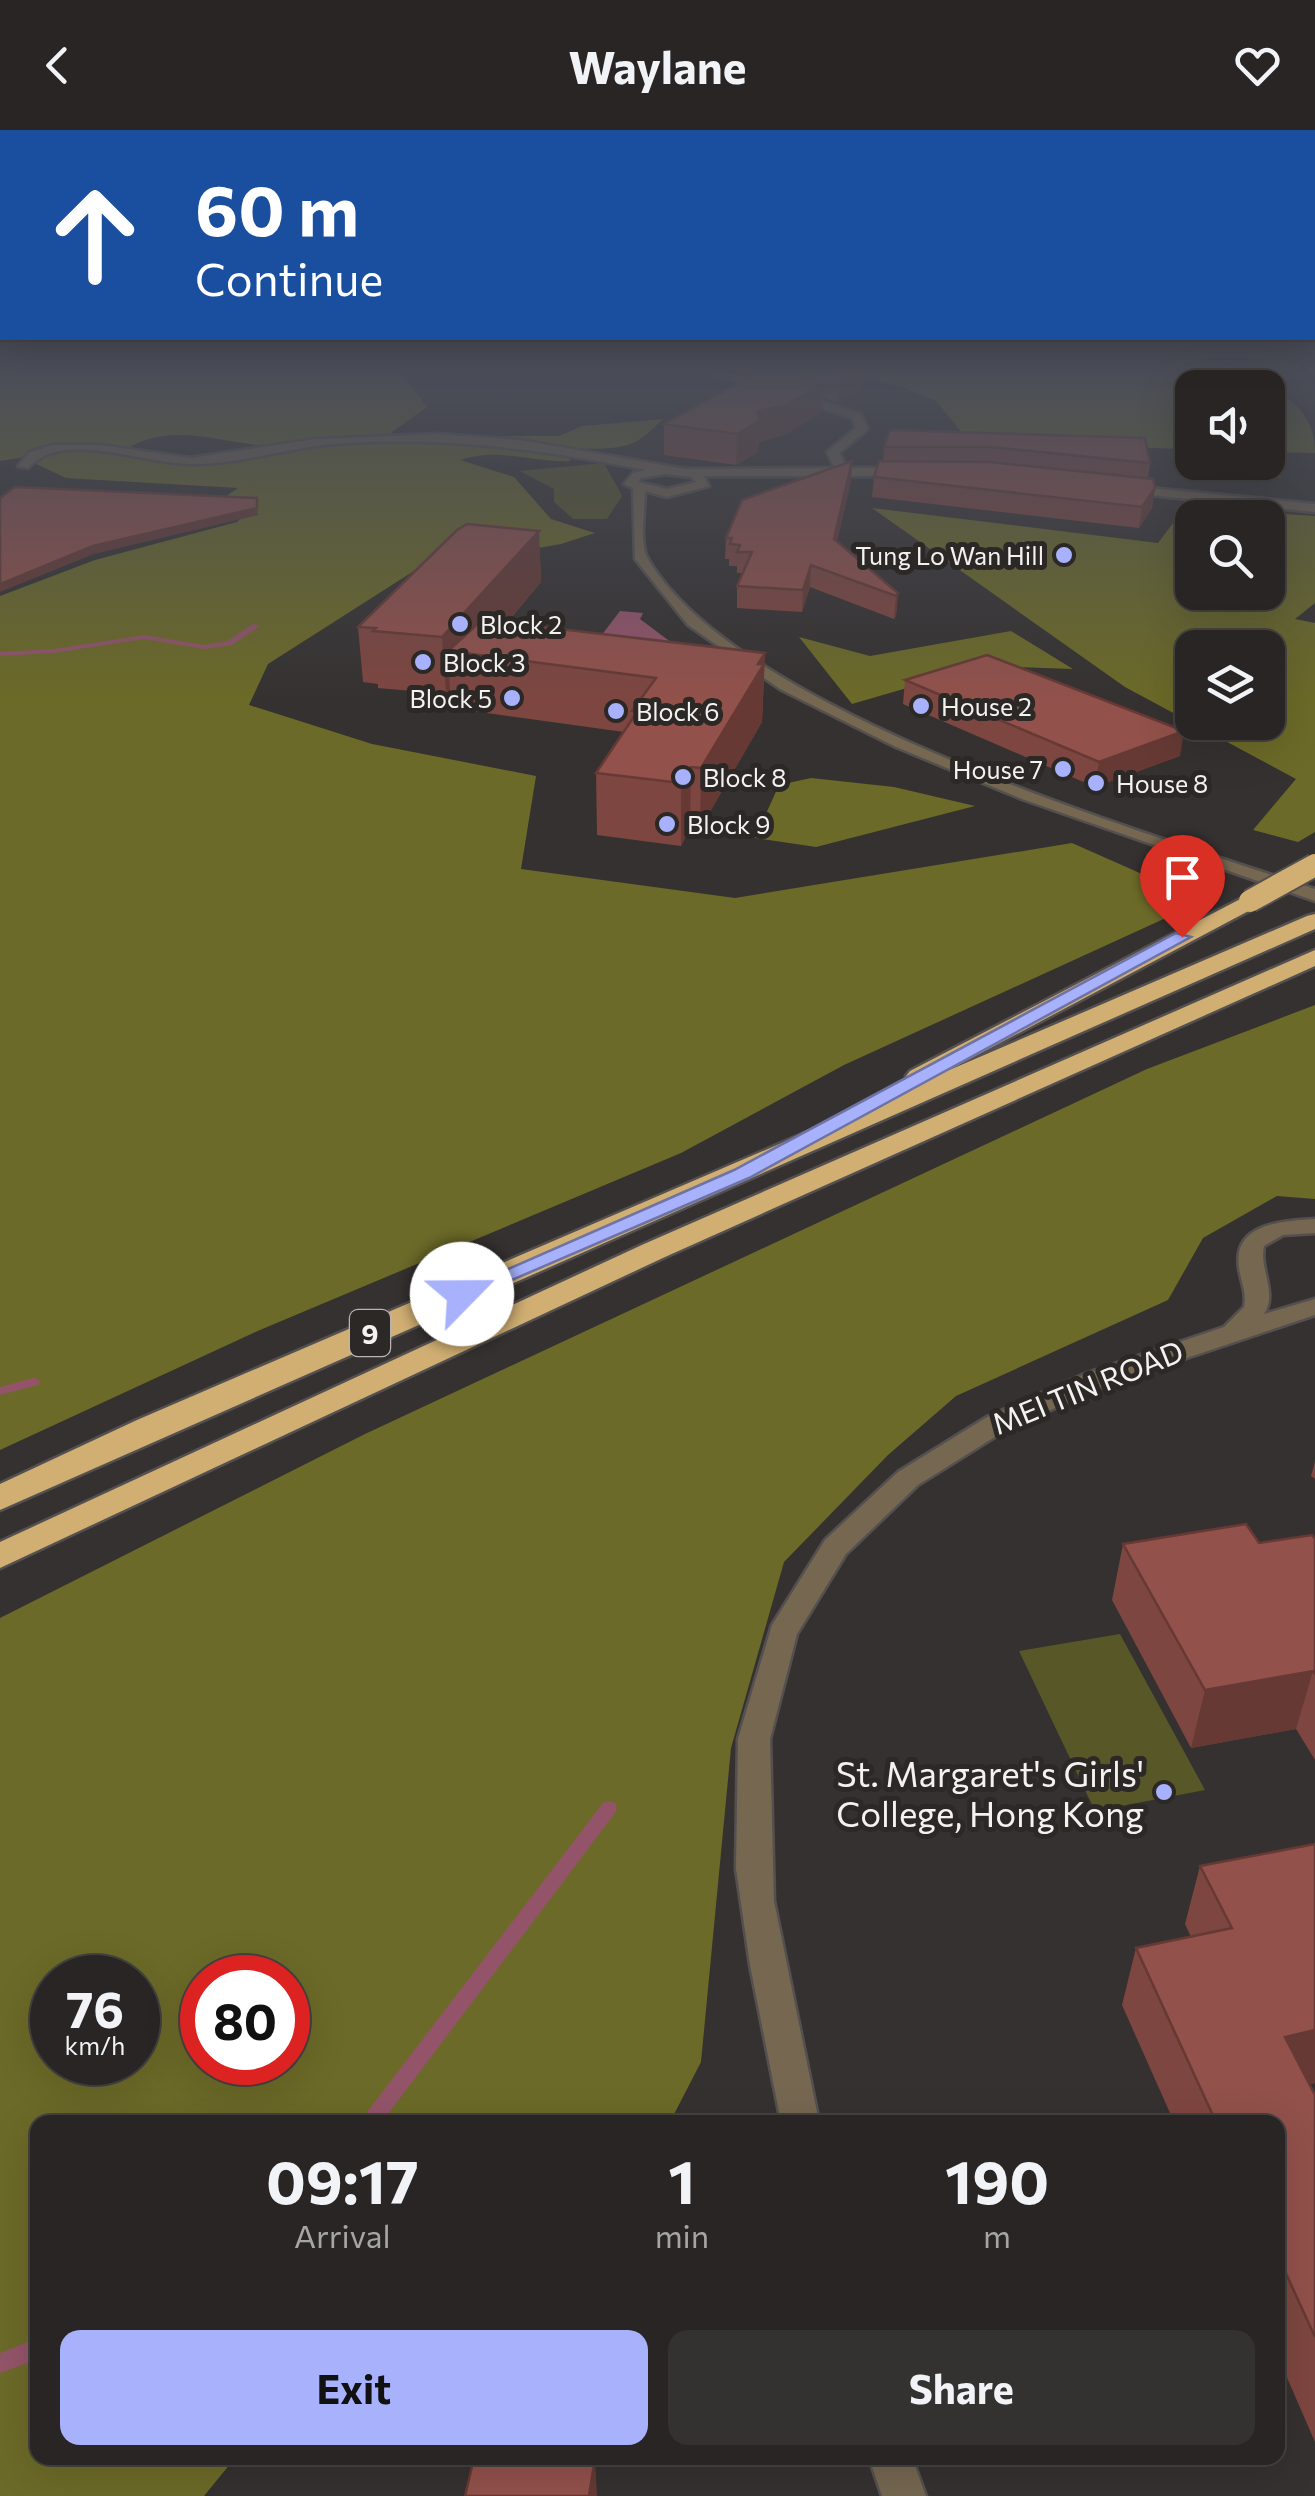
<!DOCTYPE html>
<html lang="en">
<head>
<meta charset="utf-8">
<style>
  :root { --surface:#282524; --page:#343131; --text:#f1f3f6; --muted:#a5a5a6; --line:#444241; --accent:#a7b1fc }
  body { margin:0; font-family:Commissioner,sans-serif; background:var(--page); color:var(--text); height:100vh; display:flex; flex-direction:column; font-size:38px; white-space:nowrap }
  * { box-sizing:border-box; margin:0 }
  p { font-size:32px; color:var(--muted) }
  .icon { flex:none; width:55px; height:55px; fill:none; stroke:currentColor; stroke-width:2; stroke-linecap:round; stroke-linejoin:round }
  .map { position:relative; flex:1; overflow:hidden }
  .sheet { position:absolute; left:30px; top:1985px; width:1255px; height:350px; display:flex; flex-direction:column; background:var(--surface); border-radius:20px; box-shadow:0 10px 40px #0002,0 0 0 2px var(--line) }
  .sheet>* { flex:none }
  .banner { position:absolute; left:0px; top:0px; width:1315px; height:210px; box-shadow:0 10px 40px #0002,0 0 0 2px var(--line); background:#1a4fa0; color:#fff; overflow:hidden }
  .buttons { position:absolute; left:1175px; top:240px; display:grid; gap:20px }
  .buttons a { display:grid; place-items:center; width:110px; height:110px; border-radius:20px; background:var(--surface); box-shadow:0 10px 40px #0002,0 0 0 2px var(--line); font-size:50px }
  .speed { position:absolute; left:30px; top:1825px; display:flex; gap:20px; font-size:50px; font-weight:700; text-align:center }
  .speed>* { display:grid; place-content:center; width:130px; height:130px; border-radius:50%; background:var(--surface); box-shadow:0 10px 40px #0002,0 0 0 2px var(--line); line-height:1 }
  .speed small { font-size:25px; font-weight:400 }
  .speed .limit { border:15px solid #d22; background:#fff; color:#111 }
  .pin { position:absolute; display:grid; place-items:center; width:85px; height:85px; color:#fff; margin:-102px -42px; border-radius:50% 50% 50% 0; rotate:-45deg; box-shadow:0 0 10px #0007 }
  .pin .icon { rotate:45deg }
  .me { position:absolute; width:110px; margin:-55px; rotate:67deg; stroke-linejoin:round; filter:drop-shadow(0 0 8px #0008) }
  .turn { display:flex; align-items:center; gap:35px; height:210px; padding:0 30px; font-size:45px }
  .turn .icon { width:130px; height:130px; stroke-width:2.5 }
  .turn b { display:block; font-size:70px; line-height:85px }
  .eta { display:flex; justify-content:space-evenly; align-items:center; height:170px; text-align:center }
  .eta b { font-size:60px; font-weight:700; line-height:70px }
  .button { display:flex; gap:20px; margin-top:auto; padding:20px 30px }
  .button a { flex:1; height:115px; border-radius:20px; background:var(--accent); color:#111; font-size:40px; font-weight:700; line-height:115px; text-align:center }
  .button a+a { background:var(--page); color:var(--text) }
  header { display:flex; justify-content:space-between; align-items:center; height:130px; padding:0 30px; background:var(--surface); font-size:45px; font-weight:700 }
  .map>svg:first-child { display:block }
  .green { fill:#585727 }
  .forest { fill:#6c6a28; fill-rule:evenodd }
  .water { fill:#935469 }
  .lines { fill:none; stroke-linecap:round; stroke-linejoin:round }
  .stream { fill:#935469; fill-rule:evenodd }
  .minor-casing { stroke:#54504f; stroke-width:5 }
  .highway-casing { stroke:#54504f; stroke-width:5 }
  .minor { fill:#756750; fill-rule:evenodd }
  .highway { fill:#d1af73; fill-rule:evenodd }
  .highway-bridge-casing { stroke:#54504f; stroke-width:26; stroke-linecap:butt }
  .highway-bridge { stroke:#d1af73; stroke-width:22 }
  .wall { fill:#7e4640 }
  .shaded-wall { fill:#663934 }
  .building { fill:#92514b; stroke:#663934; stroke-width:2.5 }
  .route { fill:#a7b1fc; stroke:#6d73a4; stroke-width:2.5 }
  .poi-dot { fill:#a7b1fc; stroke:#2b2826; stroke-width:4 }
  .labels { text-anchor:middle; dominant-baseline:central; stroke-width:10; stroke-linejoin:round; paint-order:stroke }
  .far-poi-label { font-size:25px; fill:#f4f2f1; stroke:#2b2826; text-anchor:start }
  .shield { fill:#2b2826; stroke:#b8b5b4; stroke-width:2.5 }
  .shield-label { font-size:28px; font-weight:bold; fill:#f4f2f1 }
  .street-label { font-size:30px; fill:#f4f2f1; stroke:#2b2826 }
  .near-poi-label { font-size:35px; fill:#f4f2f1; stroke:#2b2826; text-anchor:end }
</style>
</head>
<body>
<header><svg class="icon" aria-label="back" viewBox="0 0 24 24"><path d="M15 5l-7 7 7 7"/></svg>Waylane<svg class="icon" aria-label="heart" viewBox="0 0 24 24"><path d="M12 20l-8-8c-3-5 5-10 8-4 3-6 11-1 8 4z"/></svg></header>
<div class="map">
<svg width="1315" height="2366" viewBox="0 0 1315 2366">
  <rect width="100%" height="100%" fill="#353130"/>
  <path class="green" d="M604,333L622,366L607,389H573L554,372V359L520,341Z
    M1120,1504L1205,1660L1095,1681L1019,1521Z"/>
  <path class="forest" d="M0,239H398L427,277L392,302L399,308C356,311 308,320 265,316C218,312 170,292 127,319L102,315L0,331Z
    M824,239H1224C1267,256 1315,269 1315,323L1268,322V258H1192V319L971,314L936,271L903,257Z
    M664,289C656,295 648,304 639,310C609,329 524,312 488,306H559L582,296Z
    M447,310L504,314L568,327L571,331C532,333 498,317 460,330L514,347L551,389L595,403L561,414L417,439L268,534L249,575L372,614L536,646L521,739L735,768L1072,713L1203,771L844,935L681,1023L260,1200L0,1320V466L95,430L237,392L257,372L222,369L238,358L66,348L34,333L44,326L73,320L191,334L316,315Z
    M1185,377L1315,386V473L1295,489L1315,493V702L1298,712L1253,700L1296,649L1125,557L872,378L1158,413ZM1192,388H1268V462H1192ZM1192,518H1268V592H1192Z
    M1011,501L1073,539L982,536L852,574L799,507L870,526Z
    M811,648L894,657L975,676L816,717L755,708L779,655Z
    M1315,875V1069L1277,1066L1203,1108L1168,1170L956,1266L888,1325L784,1432L731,1618L701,1932L670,1992H38V2328H235L204,2366H0V1488L365,1304L1147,939ZM52,1848H138V1932H52ZM202,1848H288V1932H202Z"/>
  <path class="water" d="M620,481L643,483L640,489L676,516L585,527Z"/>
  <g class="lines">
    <path class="stream" d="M253,494L260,496L232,515L204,519L144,509L54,523L0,526V522L54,519L144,505L204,515L227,511Z
      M33,1248L38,1249L40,1252L38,1255L0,1265V1257Z
      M609,1671L615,1673L617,1678L615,1683L382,1992H362L364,1986L603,1673Z
      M38,2208V2229L0,2243V2223Z"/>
    <defs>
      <path id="minor" d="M698,239H714L861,284L868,299L839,323L847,338H907L913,342L907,346H704L709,356L667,367L645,361C645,379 639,414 648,429C738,583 1146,703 1315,759V771L1022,669L896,617L780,559L688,495L635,429L633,358L624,354L633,343L646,340C541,319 441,306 334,314C286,318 238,335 190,334C143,334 62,299 28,338L18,336L30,322L52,315H101L190,328L315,309L438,304L521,310L685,339L835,338L827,322L856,298L852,288ZM665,344L691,347L696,352L667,359L638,352L641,348Z
        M1117,355L1315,374V382L1121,362Z
        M1315,1089V1103L1283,1105L1264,1116C1259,1140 1278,1163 1264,1184L1315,1169V1185L1106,1255L1006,1300L918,1355L846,1424L797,1504L770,1609L774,1771L819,1992H781L750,1835L736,1739L738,1609L772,1495L825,1410L898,1342L987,1287L1087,1243L1224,1197L1244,1177C1247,1163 1241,1152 1239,1138C1232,1093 1283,1091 1315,1089Z
        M869,2328H912L926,2366H882Z"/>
      <path id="highway" d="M1250,764L1258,766V776L947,941L1307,786L1315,784V799L0,1380V1354L137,1290L919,954L906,946L910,941Z
        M1315,820V836L665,1127L0,1438V1412L644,1114Z"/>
    </defs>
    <use href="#minor" class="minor-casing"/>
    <use href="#highway" class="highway-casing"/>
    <use href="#minor" class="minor"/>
    <use href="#highway" class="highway"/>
    <defs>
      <path id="highway-bridge" d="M1250,771L1315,735"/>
    </defs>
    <use href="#highway-bridge" class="highway-bridge-casing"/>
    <use href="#highway-bridge" class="highway-bridge"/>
  </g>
  <path class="wall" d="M784,239H864L863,257L838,273L823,268L822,282L785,305L759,312L758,322L736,335L664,325V294L784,241Z
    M890,300L1150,333L1148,348L1155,358L1152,378L1139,398L872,367L874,347L883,331L884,317Z
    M851,351L837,412L898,463L896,486L894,489L810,457L802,482L737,478V456L743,443H737V436H729V429H725L726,408Z
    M539,401L541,452L507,493L765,523L762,592L700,699L690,698L681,716L597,705L596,643L624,602L451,578L450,559L446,564L378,558V554L363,552L358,497Z
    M905,550L1180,626L1095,657L903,574Z
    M1315,1331V1349L1311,1346Z
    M1315,1409V1630L1296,1599L1191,1618L1112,1470L1123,1414L1259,1413Z
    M1200,1736L1315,1953L1310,1954L1315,1965V2312L1278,2227V1992H1174L1122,1875L1136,1818L1191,1807L1185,1794Z"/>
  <path class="shaded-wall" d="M839,239H864L863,257L838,273Z
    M823,253L822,282L785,305L759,312L758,322L736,335L737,304L758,281Z
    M852,331L851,351L833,430L834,409Z
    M1155,358L1152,378L1139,398L1142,377Z
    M257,378L258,385L94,424L0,462V454L93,416Z
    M539,401L541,452L479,525L448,521L450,559L446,564L442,507Z
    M811,435L810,457L802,482L803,460Z
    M898,463L896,486L894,489L896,466Z
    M765,523L762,592L700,699L701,638Z
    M1184,601L1180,626L1095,657L1099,632Z
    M691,637L690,698L681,716V653Z
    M1313,1541L1296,1599L1191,1618L1205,1560Z
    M1315,1900V1953L1266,1964L1285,1907Z
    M595,2328L597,2366H589Z"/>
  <path class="building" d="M764,239H778L823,253L786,275L758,281L759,291L737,304L664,294Z
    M890,300L1145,308L1150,333L990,317H884Z
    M852,331L834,409L898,463L896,466L811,435L803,460L737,456L752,422H737L740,415L730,414L732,408H726L742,370Z
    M879,331L990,332L1153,349L1155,358L1142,377L874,347Z
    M15,357L257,368V378L93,416L0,454V368Z
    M467,394L539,401L442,507L373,501L376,498L358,497L457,400Z
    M482,490L765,523L758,534H764L701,638L691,637L681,653L596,643L637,582L632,581L656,548L448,521Z
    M987,525L1184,601L1099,632L905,550Z
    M1246,1394L1259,1413L1312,1405L1315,1409V1544L1313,1541L1205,1560L1123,1414Z
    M1315,1714V1900L1285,1907L1315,1965V2207L1278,2126V1992H1216L1136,1818L1232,1798L1200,1736Z
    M474,2328H595L589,2366H465Z"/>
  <linearGradient id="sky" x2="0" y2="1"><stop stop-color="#1d1b1a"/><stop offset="0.42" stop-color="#4b4e59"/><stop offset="1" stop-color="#4b4e59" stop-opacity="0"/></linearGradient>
  <rect width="1315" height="570" fill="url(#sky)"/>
  <path class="route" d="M1176,803L1191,807L749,1048L470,1168H454L451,1164L734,1040Z"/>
  <g class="poi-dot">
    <circle cx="1064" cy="425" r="10"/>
    <circle cx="460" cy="494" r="10"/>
    <circle cx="423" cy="532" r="10"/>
    <circle cx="512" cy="568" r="10"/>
    <circle cx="921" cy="576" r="10"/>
    <circle cx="616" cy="581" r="10"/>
    <circle cx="1063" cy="639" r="10"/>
    <circle cx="683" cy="647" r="10"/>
    <circle cx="1096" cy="653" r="10"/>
    <circle cx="667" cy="694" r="10"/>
    <circle cx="1164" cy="1662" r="10"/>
  </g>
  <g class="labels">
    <g class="far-poi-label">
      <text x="1044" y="425" text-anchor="end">Tung Lo Wan Hill</text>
      <text x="480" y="494">Block 2</text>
      <text x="443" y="532">Block 3</text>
      <text x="492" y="568" text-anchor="end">Block 5</text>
      <text x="941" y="576">House 2</text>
      <text x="636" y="581">Block 6</text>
      <text x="1043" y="639" text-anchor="end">House 7</text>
      <text x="703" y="647">Block 8</text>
      <text x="1116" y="653">House 8</text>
      <text x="687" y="694">Block 9</text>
    </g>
    <rect class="shield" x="350" y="1180" width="40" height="46" rx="8"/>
    <g class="shield-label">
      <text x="370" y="1203">9</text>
    </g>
    <g class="street-label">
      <text transform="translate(1087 1256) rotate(-22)">MEI TIN ROAD</text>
    </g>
    <g class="near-poi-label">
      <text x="1144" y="1642">St. Margaret's Girls'<tspan x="1144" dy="40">College, Hong Kong</tspan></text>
    </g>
  </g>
</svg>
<div class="buttons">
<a><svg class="icon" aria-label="sound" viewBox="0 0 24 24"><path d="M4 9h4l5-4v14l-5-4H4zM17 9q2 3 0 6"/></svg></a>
<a><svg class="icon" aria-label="search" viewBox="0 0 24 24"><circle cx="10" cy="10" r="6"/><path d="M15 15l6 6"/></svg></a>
<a><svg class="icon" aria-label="layers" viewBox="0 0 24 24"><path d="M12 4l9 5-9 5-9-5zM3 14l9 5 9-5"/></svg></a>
</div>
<div class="speed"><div>76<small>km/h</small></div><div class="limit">80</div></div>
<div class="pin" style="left:1182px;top:807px;background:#d93025"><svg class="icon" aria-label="arrive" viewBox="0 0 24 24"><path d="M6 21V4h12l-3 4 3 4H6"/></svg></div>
<svg class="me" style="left:462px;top:1164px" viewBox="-20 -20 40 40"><circle r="19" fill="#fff"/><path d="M0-13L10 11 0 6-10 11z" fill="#a7b1fc"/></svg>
<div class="banner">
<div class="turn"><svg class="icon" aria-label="ahead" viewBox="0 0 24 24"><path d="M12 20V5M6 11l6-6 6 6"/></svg><div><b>60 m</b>Continue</div></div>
</div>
<section class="sheet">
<div class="eta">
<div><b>09:17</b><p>Arrival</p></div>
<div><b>1</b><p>min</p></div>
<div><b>190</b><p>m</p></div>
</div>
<div class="button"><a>Exit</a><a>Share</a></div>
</section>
</div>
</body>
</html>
